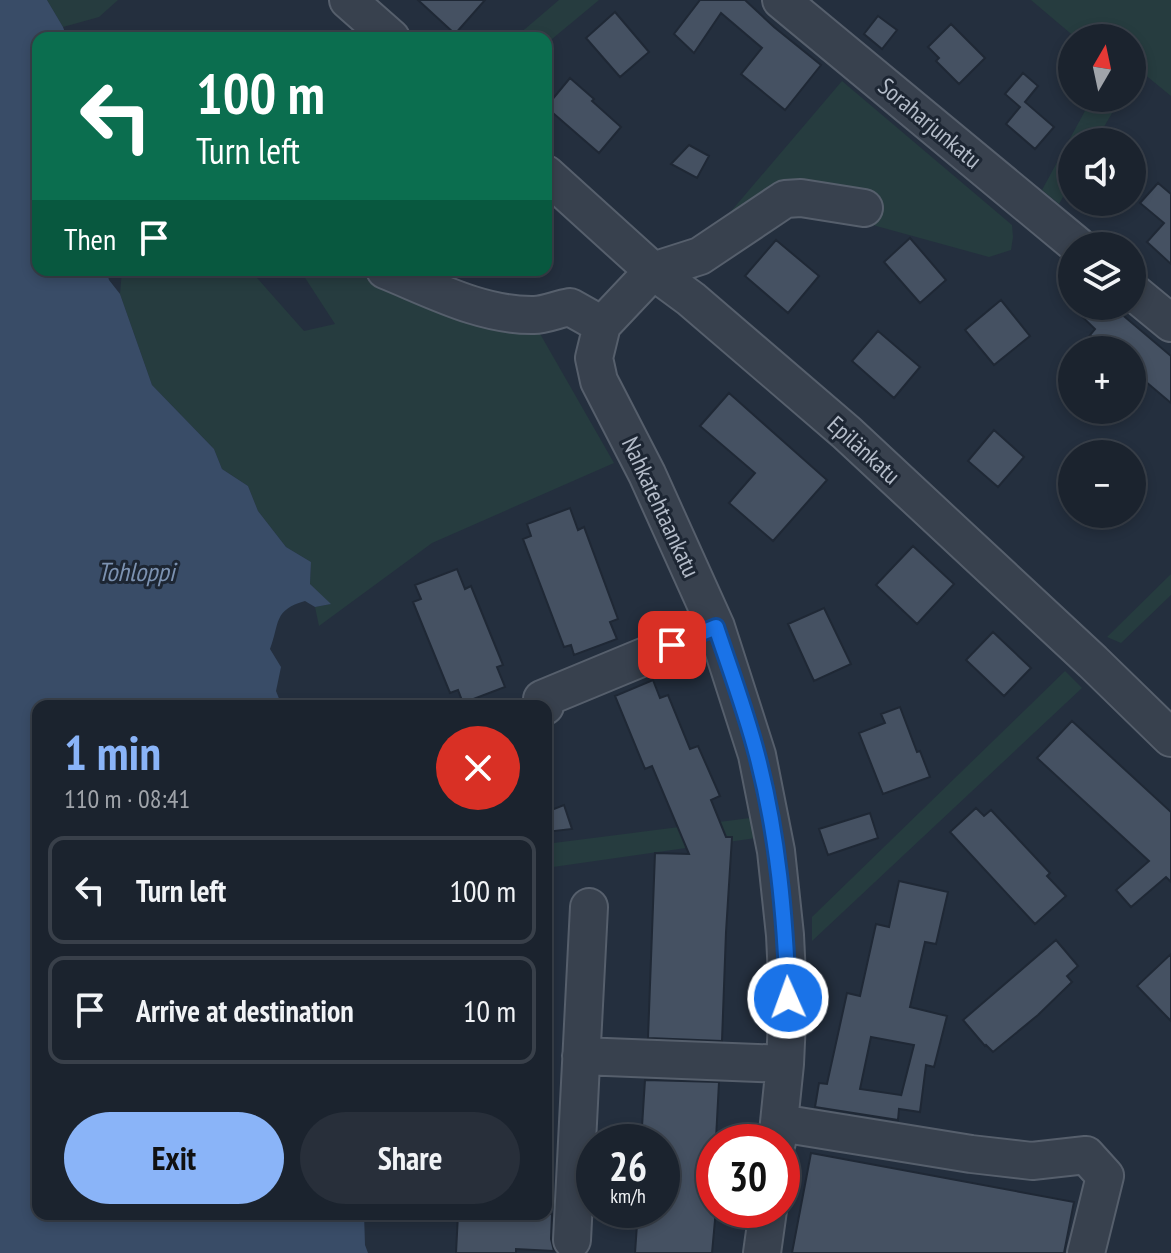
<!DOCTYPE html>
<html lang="en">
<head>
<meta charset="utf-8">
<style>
  :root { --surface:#1b232e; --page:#282f3a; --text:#f1f3f6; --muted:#a0a4aa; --line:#39404a; --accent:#8ab4f8 }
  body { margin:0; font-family:"PT Sans Narrow",sans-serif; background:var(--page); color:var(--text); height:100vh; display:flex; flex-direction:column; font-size:30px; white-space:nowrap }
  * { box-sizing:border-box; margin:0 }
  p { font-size:26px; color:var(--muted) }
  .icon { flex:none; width:44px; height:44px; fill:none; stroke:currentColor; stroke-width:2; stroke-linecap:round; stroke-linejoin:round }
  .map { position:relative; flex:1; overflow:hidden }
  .side { position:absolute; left:32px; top:700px; width:520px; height:520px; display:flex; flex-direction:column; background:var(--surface); border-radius:16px; box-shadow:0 4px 12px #0003,0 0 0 2px var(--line) }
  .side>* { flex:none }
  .guide { position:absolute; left:32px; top:32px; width:520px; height:244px; border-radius:16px; box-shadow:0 4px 12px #0003,0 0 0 2px var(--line); background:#0b6e4f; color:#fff; overflow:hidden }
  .needle { width:52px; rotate:9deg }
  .controls { position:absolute; left:1058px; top:24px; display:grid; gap:16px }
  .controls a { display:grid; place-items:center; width:88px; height:88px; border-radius:50%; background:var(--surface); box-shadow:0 4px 12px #0003,0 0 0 2px var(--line); font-size:40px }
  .speed { position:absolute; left:576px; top:1124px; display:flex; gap:16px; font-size:40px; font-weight:700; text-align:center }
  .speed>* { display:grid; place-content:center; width:104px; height:104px; border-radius:50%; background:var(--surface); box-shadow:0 4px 12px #0003,0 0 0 2px var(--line); line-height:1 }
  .speed small { font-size:20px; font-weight:400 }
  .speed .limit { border:12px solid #d22; background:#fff; color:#111 }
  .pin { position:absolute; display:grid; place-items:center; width:68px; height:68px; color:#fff; margin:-34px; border-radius:16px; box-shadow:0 4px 12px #0006 }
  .me { position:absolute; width:88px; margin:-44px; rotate:358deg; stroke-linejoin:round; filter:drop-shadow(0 0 6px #0008) }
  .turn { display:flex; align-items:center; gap:28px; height:168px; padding:0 32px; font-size:36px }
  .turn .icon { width:104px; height:104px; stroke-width:2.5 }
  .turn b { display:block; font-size:56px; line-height:68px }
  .then { display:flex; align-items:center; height:76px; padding:0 32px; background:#0003; gap:16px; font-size:30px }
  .round { display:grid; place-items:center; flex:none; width:84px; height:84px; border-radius:42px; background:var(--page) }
  .head { display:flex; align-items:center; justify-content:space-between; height:136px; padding:0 32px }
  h1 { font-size:48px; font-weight:600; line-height:60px; color:var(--accent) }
  .button { display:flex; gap:16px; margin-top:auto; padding:16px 32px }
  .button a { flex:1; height:92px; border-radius:48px; background:var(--accent); color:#111; font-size:32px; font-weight:600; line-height:92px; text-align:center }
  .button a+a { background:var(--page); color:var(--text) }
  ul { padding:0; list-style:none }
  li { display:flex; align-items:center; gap:24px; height:108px; margin:0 16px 12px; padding:0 16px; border:4px solid var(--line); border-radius:16px }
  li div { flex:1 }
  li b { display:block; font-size:30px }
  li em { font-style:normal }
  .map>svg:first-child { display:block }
  .green { fill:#263c3f }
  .water { fill:#394c67 }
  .building { fill:#455162; stroke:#1f2835; stroke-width:2; fill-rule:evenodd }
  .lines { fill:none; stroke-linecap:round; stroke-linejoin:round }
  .minor-casing { stroke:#565f6c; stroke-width:40 }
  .minor { stroke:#38414e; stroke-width:36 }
  .route-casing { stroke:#114b97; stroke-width:20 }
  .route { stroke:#1a73e8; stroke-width:14 }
  .labels { text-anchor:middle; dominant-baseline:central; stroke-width:6; stroke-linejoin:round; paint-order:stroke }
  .street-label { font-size:24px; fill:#b4bcc9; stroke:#1d2633 }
  .water-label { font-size:26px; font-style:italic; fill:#7c92b1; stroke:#1d2633 }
</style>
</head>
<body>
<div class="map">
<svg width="1171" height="1253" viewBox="0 0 1171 1253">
  <rect width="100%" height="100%" fill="#242f3e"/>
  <path class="green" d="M47,0H118L99,17L63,27Z
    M559,0H599L546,44V38H511L525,29Z
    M1031,0H1171V96L1138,69L1132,78V38H1076Z
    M842,81L1012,225L1013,237L1011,250L989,257L789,202L693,256Z
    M1092,98H1121L1095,142H1072V181L1059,204L1042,190Z
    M122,270H250L304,331L335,324L300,270H393L535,325L614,463L432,543L319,626L315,607L330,604L310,584L311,562L286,547L258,511L248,486L222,469L214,449L152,385L120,294Z
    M1171,574V595L1121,643L1107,637Z
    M1065,671L1082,688L812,941V917Z
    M750,818L756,838L546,868V844Z"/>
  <path class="water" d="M0,0H47L63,27L67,38H38V270H106L109,280L120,294L152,385L214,449L222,469L248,486L258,511L286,547L311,562L310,584L331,604L315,607L305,601C273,610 280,623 270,649L281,667L276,691L282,706H38V1214H364L365,1245L368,1253H0Z"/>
  <path class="building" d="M418,0H485L455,34Z
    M700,0H745L774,27L821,65L785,110L741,74L762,48L721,13L694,53L674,34Z
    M615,12L649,52L620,77L586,38Z
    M878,16L897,30L882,49L864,34Z
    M951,24L985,58L959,84L936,61L939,58L928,47Z
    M1023,73L1038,86L1025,102L1054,127L1035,149L1006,124L1020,107L1005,94Z
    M570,78L594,99L592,101L621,127L599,153L546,107Z
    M689,145L709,156L697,178L671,164Z
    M1158,183L1171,194V264L1147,242L1164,223L1140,203Z
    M910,238L946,280L920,303L884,262Z
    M776,240L819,276L788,313L745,276Z
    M1001,300L1030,336L994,365L965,330Z
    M1071,306H1112L1171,356V403L1132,370V350H1108L1090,335L1095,329Z
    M878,331L920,367L894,398L852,361Z
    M729,393L827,480L773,541L729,503L755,473L700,426Z
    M994,430L1024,457L998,487L968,461Z
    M570,508L578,530L584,527L618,619L610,622L617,639L574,655L571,645L564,647L523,539L531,536L527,524Z
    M913,546L954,584L917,624L876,585Z
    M457,569L465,589L471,586L503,665L497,667L505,687L463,703L458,690L450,693L413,602L421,599L415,585Z
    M824,608L851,664L814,681L788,624Z
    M993,632L1031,668L1004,696L966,660Z
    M653,680L660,698L668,695L690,749L698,746L720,796L711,800L726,837H732L726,932L722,1041L648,1038L655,853L689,854L652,766L645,769L615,696Z
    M900,707L917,752L920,751L930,777L883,794L859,733L885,723L881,714Z
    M1072,721L1171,812V882L1166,877L1131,907L1116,890L1149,861L1037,758Z
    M564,805L572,829L546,832V812Z
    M976,808L984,816L991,810L1050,873L1047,876L1066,896L1035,924L950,832Z
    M870,813L878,838L828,855L819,829Z
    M899,881L948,892L936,944L925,942L910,1007L947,1016L934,1067L926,1065L920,1112L899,1109L898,1120L815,1107L819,1083L827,1084L847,993L860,996L876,924L889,927ZM871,1037L914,1045L901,1096V1095L860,1089Z
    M1056,940L1078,966L1067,976L1072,982L1038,1015L993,1052L986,1045L985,1046L963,1020Z
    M1171,954V1021L1137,986Z
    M645,1080L719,1082L716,1139H714L715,1220L712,1253H635L638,1210H662V1142H641Z
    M811,1153L1074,1202L1064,1253H792Z
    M458,1214H552L551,1239L554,1251L516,1249V1253H456Z"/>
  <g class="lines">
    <defs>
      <path id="minor" d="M348,0L391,38
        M781,0L1078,246
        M546,174L653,271L691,299L847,433L1093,662L1171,738
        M385,270C432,289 482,316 534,315C545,315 558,309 570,307L602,325
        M1132,291L1171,323
        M545,706L542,699L716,627
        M581,1056L785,1064
        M780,1123L971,1154L1032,1161L1086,1155L1105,1176L1086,1253
        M777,1142L785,1064L788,998L785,935L776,851L757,755L716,627L647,474L599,381L594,358L602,325L653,271L700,256L785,199L801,198L864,208
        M572,1240L589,907
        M762,1253L768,1210"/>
    </defs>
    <use href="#minor" class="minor-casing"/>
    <use href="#minor" class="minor"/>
  </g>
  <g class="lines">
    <defs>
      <path id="route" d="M672,645L716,627C730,669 746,712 757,755C778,835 785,917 788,998"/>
    </defs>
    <use href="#route" class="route-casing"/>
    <use href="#route" class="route"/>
  </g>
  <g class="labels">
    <g class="street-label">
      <text transform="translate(930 123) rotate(40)">Soraharjunkatu</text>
      <text transform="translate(864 450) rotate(42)">Epilänkatu</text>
      <text transform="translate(661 507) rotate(65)">Nahkatehtaankatu</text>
    </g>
    <g class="water-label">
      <text x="136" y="571">Tohloppi</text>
    </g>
  </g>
</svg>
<div class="controls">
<a><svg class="needle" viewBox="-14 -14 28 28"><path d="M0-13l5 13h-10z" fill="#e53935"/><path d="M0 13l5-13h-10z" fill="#a0a4aa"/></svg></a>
<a><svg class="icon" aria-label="sound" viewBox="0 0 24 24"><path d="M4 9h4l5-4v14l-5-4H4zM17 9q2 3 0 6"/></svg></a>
<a><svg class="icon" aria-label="layers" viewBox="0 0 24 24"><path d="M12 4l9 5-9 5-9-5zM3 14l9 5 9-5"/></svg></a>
<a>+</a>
<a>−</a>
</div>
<div class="speed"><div>26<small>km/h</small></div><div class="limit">30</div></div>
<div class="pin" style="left:672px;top:645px;background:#d93025"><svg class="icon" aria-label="arrive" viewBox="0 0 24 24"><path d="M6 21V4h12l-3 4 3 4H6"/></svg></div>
<svg class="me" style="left:788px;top:998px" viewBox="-20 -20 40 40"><circle r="17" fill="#1a73e8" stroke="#fff" stroke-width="3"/><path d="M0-11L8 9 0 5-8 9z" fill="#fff"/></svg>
<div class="guide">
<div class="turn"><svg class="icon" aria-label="left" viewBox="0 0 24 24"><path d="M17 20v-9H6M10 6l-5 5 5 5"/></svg><div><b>100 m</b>Turn left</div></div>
<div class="then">Then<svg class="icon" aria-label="arrive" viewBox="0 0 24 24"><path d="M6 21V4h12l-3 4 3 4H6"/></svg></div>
</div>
<section class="side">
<div class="head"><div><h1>1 min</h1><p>110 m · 08:41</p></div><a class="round" style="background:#d93025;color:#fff"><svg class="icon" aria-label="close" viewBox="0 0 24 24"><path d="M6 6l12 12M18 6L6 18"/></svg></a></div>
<ul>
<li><svg class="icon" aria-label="left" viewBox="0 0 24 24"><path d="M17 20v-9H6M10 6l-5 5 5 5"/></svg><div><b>Turn left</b></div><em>100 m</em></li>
<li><svg class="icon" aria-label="arrive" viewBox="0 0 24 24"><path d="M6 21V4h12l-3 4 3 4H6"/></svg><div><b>Arrive at destination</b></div><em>10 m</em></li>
</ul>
<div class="button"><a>Exit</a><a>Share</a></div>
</section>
</div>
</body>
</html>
